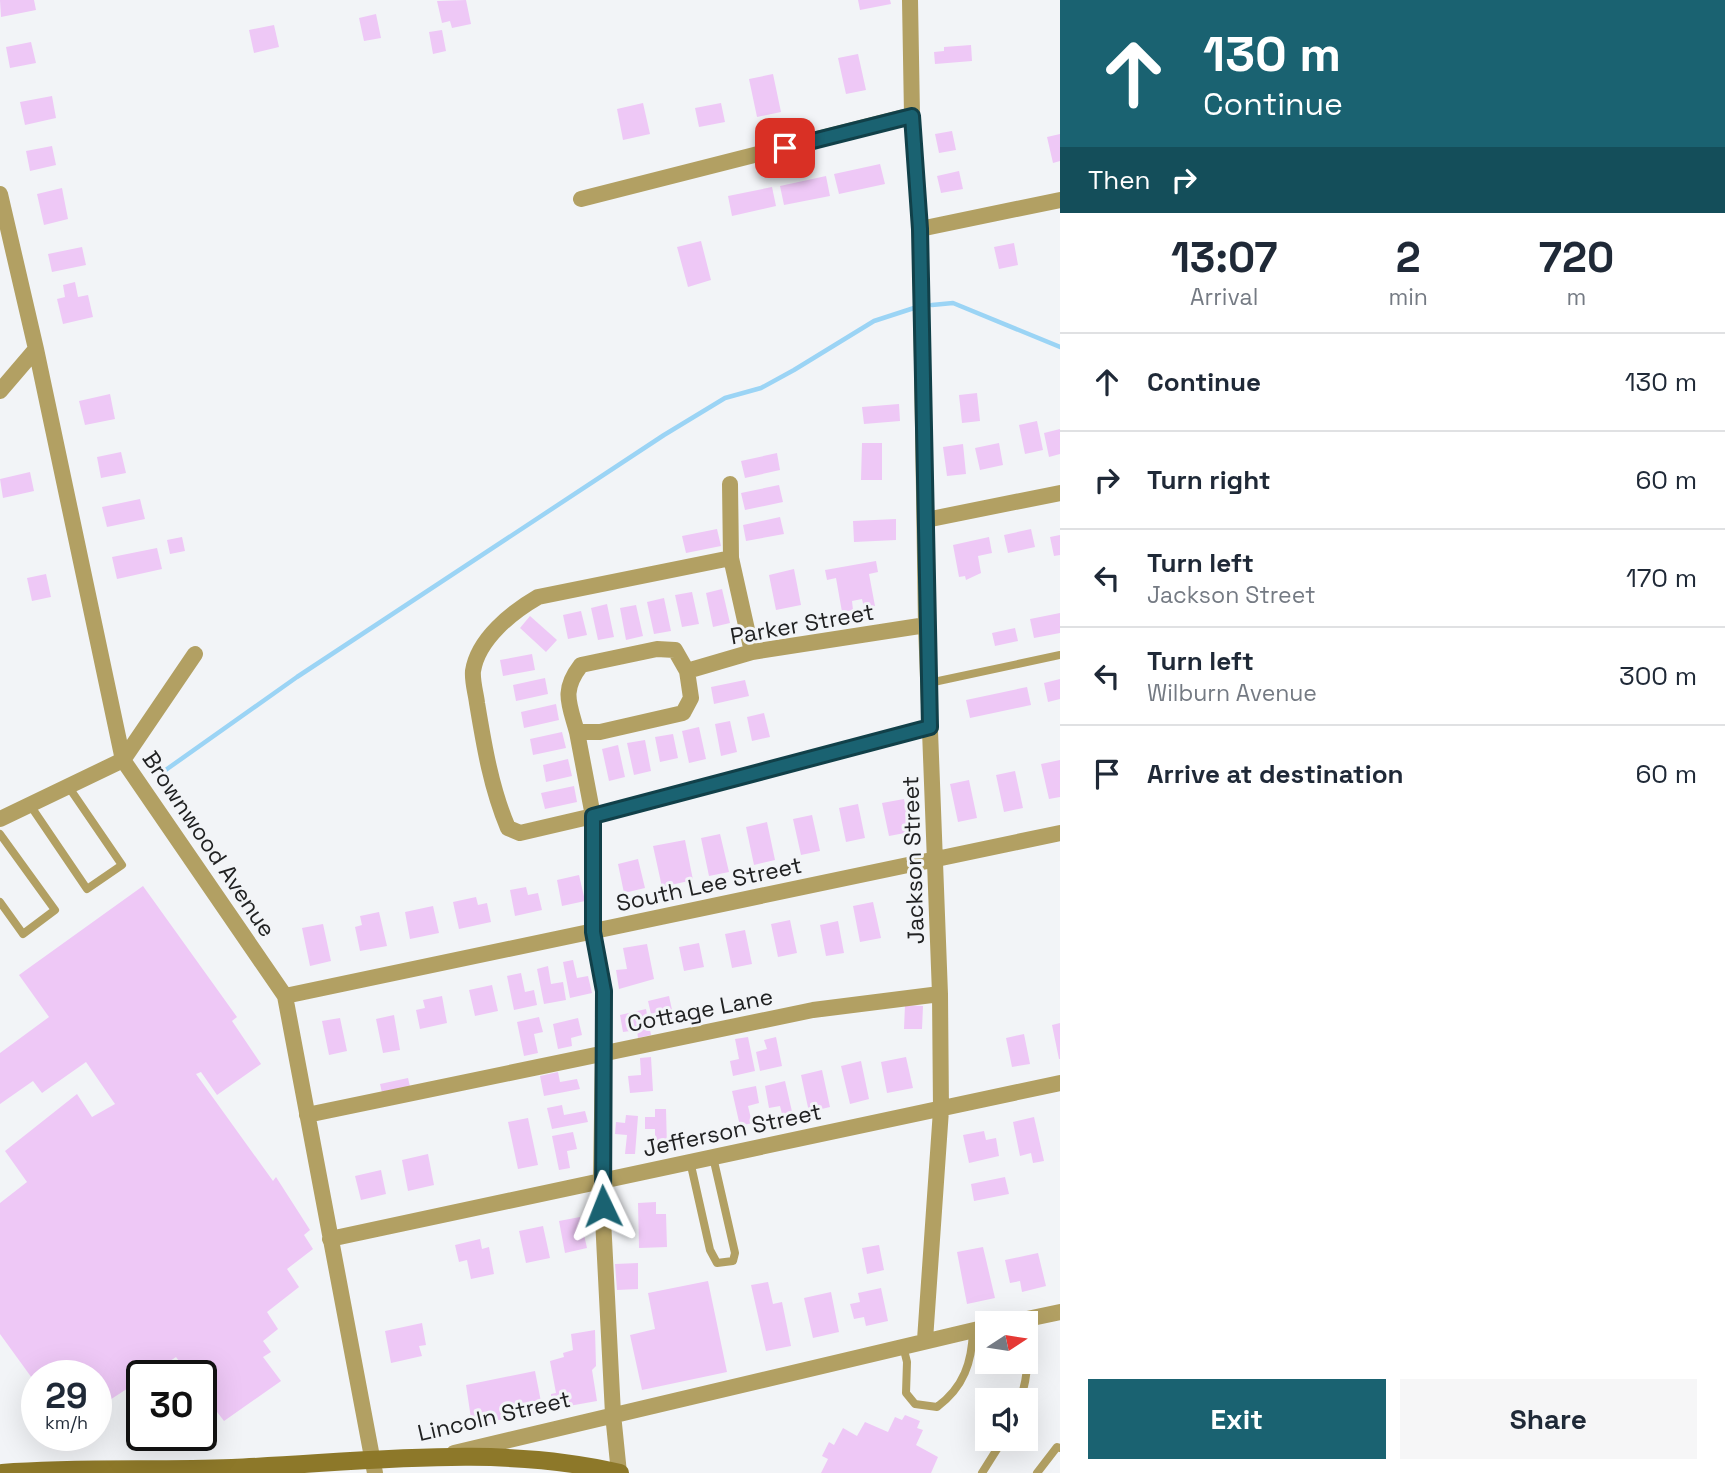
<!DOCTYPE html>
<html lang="en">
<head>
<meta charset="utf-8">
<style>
  :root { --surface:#fff; --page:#f6f6f7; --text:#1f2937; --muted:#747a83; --line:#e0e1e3; --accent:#1a6271 }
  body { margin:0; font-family:"Space Grotesk",sans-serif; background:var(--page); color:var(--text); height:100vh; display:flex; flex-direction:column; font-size:26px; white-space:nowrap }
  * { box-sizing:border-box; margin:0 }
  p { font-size:23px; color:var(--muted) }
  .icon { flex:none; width:38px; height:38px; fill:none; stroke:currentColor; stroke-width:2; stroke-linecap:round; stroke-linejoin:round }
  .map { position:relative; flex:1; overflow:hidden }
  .drawer { display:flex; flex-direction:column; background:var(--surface); width:665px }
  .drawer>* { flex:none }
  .guide { background:#1a6271; color:#fff; overflow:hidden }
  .needle { width:46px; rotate:78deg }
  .buttons { position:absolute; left:975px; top:1311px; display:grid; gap:14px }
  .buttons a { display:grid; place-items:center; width:63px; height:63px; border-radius:0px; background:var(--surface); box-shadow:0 7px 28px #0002; font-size:35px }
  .speed { position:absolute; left:21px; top:1360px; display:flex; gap:14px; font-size:35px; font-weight:700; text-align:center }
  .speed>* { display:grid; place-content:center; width:91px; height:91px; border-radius:50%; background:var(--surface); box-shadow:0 7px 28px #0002; line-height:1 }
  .speed small { font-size:18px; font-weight:400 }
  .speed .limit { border:4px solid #111; border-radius:10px; background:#fff; color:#111 }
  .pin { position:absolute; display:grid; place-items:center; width:60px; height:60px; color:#fff; margin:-30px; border-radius:14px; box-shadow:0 4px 10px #0006 }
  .me { position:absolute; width:77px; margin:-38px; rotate:358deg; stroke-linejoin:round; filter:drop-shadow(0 0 5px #0008) }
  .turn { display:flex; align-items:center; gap:24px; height:147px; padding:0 28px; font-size:32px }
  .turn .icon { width:91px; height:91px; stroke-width:2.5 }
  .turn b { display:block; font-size:49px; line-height:60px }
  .then { display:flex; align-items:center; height:66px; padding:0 28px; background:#0003; gap:14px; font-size:26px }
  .eta { display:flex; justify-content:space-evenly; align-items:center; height:119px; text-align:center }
  .eta b { font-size:42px; font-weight:800; line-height:49px }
  .action { display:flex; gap:14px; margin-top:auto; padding:14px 28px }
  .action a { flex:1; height:80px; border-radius:0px; background:var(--accent); color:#fff; font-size:28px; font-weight:800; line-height:80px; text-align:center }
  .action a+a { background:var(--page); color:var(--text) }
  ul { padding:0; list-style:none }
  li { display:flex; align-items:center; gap:21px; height:98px; padding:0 28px; border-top:2px solid var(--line) }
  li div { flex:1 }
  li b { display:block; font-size:26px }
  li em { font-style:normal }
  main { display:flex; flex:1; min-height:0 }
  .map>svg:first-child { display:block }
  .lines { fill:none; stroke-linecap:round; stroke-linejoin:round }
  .stream { stroke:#9bd4f5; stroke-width:4.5 }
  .building { fill:#eec8f6 }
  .lane { stroke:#b2a063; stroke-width:8 }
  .street { stroke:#b2a063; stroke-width:16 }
  .secondary { stroke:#8d7829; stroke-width:18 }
  .route-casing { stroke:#114049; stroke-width:18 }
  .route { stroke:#1a6271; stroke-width:12 }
  .labels { text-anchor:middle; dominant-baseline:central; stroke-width:6; stroke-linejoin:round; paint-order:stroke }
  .street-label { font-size:23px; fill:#202122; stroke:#f2f4f7 }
</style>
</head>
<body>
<main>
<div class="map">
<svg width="1060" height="1473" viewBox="0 0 1060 1473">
  <rect width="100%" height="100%" fill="#f2f4f7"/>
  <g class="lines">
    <path class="stream" d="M932,305L953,303L1060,347
      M160,774L297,677L664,435L725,398L761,388L794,370L874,321L914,308"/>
  </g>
  <path class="building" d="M0,0H34L36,10L1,17Z
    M466,0L471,24L452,28L450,21L442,23L437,1Z
    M858,0H890L891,4L860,10Z
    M376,14L381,38L364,41L359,18Z
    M274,25L279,47L254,53L249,30Z
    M442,30L446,51L433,54L429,32Z
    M31,42L36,63L10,68L6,47Z
    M971,45L972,61L935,64L934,52L944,51V47Z
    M858,54L866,90L846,94L838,58Z
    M773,74L781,112L757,117L749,79Z
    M52,96L56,118L25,125L20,102Z
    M643,103L650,134L623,140L617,109Z
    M721,103L725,122L699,127L695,108Z
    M952,131L956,150L939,153L935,134Z
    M1060,134V161L1053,163L1047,137Z
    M52,146L56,165L30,171L26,151Z
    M880,164L885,184L839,194L834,174Z
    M959,171L963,189L941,193L937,176Z
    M826,176L830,196L784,205L780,186Z
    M772,187L776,206L732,216L728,196Z
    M62,188L68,219L44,225L37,194Z
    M701,241L711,280L688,287L677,247Z
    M1014,243L1018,265L999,269L994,247Z
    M82,247L86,265L52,272L48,254Z
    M75,282L78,297L88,295L93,317L63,324L57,299L65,297L63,285Z
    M977,393L980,421L962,423L959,395Z
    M110,394L115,419L85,425L79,401Z
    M899,404L900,421L864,424L862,407Z
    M1037,421L1043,450L1025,454L1019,425Z
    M1060,429V454L1049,457L1044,433Z
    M862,443H882V480H861Z
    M999,443L1003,465L980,470L975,448Z
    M963,444L966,474L947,476L943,447Z
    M121,452L126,473L101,478L97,457Z
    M777,453L780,470L745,478L741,461Z
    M30,472L34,491L3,498L0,479Z
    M779,485L783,502L745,510L741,493Z
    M140,499L145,519L107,527L102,507Z
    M780,517L784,534L746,541L743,525Z
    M896,519V540L854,542L853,521Z
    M717,529L721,546L686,553L682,536Z
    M1031,529L1035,547L1008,553L1004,535Z
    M1060,535V555L1054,556L1050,537Z
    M182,537L185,551L170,554L167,540Z
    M989,537L992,553L978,556L981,573L966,580L965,576L959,577L953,545Z
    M157,548L162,569L117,579L112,557Z
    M876,561L878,572L869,574L875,606L864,608L862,599L852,601L853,610L842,612L836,578L827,580L825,570Z
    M794,569L801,605L776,610L769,575Z
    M46,574L51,597L32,601L27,578Z
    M722,589L730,623L713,627L706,593Z
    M692,592L699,624L682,627L675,595Z
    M664,598L671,631L654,634L647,602Z
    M607,604L614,637L598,640L591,608Z
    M636,605L643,636L626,640L620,608Z
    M581,611L587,635L568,639L563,615Z
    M1060,613V633L1034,638L1030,619Z
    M530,616L557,640L546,652L520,628Z
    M1015,628L1018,641L995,646L992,633Z
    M532,654L535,670L503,676L500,660Z
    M545,678L548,694L516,701L513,685Z
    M1060,679V699L1048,702L1044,683Z
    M745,680L749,696L714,704L711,687Z
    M1027,687L1031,705L970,718L966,700Z
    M556,704L559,720L524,728L521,712Z
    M764,713L770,737L752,741L747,717Z
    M730,721L737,752L721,756L715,724Z
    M699,727L706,759L689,763L682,731Z
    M562,732L566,748L533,755L530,739Z
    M673,734L678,758L660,762L655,737Z
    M645,740L651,771L634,775L627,743Z
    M618,745L625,777L609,781L602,749Z
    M568,759L572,776L546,782L543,765Z
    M1060,760V797L1049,799L1041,764Z
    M1015,771L1023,808L1004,812L996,775Z
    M969,780L977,818L958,822L950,784Z
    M574,786L577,802L545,809L541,793Z
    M904,799L910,832L889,836L882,803Z
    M858,804L865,838L846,842L839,808Z
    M812,815L820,851L801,855L793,819Z
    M767,822L775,860L754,865L746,827Z
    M720,834L729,872L709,876L701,838Z
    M685,840L693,880L662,887L653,846Z
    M638,859L645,888L624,893L618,864Z
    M579,875L585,901L562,906L557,880Z
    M143,886L237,1017L232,1021L261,1064L217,1095L201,1072L196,1074L273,1181L276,1177L310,1230L304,1235L313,1249L287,1269L299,1287L267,1312L278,1329L263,1341L271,1352L263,1357L281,1381L224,1421L201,1391V1376H190L176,1357L148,1376H142V1379L96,1409V1376H37V1385L0,1334V1203L27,1182L5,1151L77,1094L92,1117L115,1104L86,1062L42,1093L33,1081L0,1104V1053L49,1017L19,975Z
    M526,887L528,895L538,893L542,910L515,916L510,890Z
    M476,897L478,905L487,903L491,922L459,929L453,902Z
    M873,902L881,938L860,942L853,906Z
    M433,906L439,933L410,939L405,912Z
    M379,912L387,946L360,951L355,927L362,925L360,916Z
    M790,920L797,953L778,957L771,924Z
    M838,921L844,953L826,956L820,925Z
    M323,924L331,961L310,966L302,928Z
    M745,930L752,964L732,968L725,934Z
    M699,943L704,967L684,971L679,947Z
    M647,944L654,979L619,989L616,970L627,969L623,948Z
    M573,960L577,978L588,976L592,993L570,998L563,962Z
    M548,966L551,984L563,982L566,1000L544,1004L537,969Z
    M521,973L525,992L534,990L537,1005L514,1010L507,976Z
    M492,985L498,1011L475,1016L469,990Z
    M442,996L447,1023L420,1029L416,1010L425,1008L423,1000Z
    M669,996L674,1019L660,1022L658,1012L651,1014L648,1001Z
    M905,1005L923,1006L922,1029H904Z
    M646,1009L651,1035L638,1038L637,1030L623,1032L620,1015Z
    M394,1015L400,1050L383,1053L376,1019Z
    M539,1017L543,1032L534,1034L538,1053L524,1056L517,1022Z
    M340,1018L347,1051L329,1055L322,1021Z
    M578,1018L582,1035L571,1038L572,1046L558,1049L553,1024Z
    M1060,1023V1059H1059L1052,1025Z
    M1024,1034L1030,1064L1012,1067L1006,1038Z
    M748,1037L755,1071L733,1076L730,1061L739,1059L735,1039Z
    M776,1037L782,1066L760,1071L756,1052L767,1049L764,1040Z
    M651,1057L653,1091L630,1093L628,1076L641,1075L640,1058Z
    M906,1057L913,1088L887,1093L881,1062Z
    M861,1061L869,1099L850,1104L841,1066Z
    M822,1070L830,1107L809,1112L801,1075Z
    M558,1072L560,1082L577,1079L580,1089L544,1096L540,1076Z
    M408,1078L411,1091L383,1097L380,1084Z
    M785,1081L793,1116L783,1118L780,1106L769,1108L765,1086Z
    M756,1086L759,1103L748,1106L752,1123L740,1126L732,1091Z
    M562,1105L564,1115L585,1111L588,1122L552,1129L547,1108Z
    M655,1109H666L667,1148H655V1129H645V1117H655Z
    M626,1115L638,1116L635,1154H625L627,1135L615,1134L616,1122L625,1123Z
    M1034,1117L1044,1161L1033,1163L1031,1153L1020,1156L1013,1122Z
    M528,1118L538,1165L518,1169L508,1122Z
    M984,1131L986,1140L996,1138L999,1156L969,1163L963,1135Z
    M573,1132L577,1149L567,1151L570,1168L559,1170L552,1136Z
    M428,1154L434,1185L408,1191L402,1160Z
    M381,1170L386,1194L361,1200L355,1176Z
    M1005,1177L1009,1194L974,1201L971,1184Z
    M656,1202V1214H666L667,1247L639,1248L638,1203Z
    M580,1217L587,1248L565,1253L559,1221Z
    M543,1226L550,1258L526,1263L519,1231Z
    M480,1239L482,1249L489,1247L494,1274L471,1279L467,1260L459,1262L455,1245Z
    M879,1245L884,1270L867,1274L862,1248Z
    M983,1247L995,1298L967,1304L957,1252Z
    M1038,1253L1046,1286L1022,1292L1020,1281L1010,1283L1005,1260Z
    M638,1263V1289L617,1290L615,1264Z
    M708,1281L727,1372L642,1390L630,1335L655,1329L648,1293Z
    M768,1282L773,1304L782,1302L791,1346L766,1351L751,1285Z
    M881,1288L888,1321L866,1326L864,1317L854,1319L850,1304L860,1302L858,1293Z
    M831,1292L839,1332L813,1338L804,1298Z
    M422,1323L426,1345L419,1346L422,1356L391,1363L385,1331Z
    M595,1330L596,1366L592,1370L597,1401L552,1409L551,1394L556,1393L550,1361L564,1357L563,1353L573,1350L571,1334Z
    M535,1371L543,1412L472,1425L466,1385Z
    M905,1415L920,1421L917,1428L923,1430L916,1445L938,1457L931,1473H821L828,1459L822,1456L829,1442L834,1445L843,1428L857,1436L865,1422L888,1432L895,1417L902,1420Z"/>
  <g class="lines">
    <path class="lane" d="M929,683L1060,655
      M30,805L87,889L122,865L68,786
      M0,834L55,910L23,934L0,902
      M690,1161L710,1250L717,1263L733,1261L735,1253L713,1157
      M903,1346L907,1362L906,1393L915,1404L937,1407C964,1387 972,1362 973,1330
      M1020,1400C1030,1373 1028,1347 1026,1319
      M982,1473L1004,1438
      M1037,1473L1057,1447L1060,1448"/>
    <path class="street" d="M910,0L912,115L920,229L926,625L940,994L941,1110L925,1340
      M0,194L36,349L123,760L285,996L375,1473
      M581,199L912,115
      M920,229L1060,200
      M0,391L36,349
      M730,484L731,558L752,652
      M926,520L1060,493
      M731,558L538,597C512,612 478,639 473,671C472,681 476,694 477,703C484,745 491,788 508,828L520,833L593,816L931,727
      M687,671L691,698L683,713L600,732H577C569,703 561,691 581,665L657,649L675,650L687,671L752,652L926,625
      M577,732L593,816V931L604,991L601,1180L613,1414L619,1473
      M0,819L123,760L195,654
      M285,996L1060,833
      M307,1115L813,1010L940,994
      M330,1239L1060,1083
      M1008,1323L1060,1312
      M454,1453L987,1327"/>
    <path class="secondary" d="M2,1473C79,1467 155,1471 232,1468C358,1463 496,1443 620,1473"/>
  </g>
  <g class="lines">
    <defs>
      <path id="route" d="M603,1206L604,991L593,932V816L930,727L920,229L912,116L785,148"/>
    </defs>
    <use href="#route" class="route-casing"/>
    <use href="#route" class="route"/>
  </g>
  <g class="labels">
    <g class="street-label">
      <text transform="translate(802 624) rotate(-10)">Parker Street</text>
      <text transform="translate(209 844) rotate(56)">Brownwood Avenue</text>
      <text transform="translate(913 860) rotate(-92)">Jackson Street</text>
      <text transform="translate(709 884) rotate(-12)">South Lee Street</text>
      <text transform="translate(700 1010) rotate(-11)">Cottage Lane</text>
      <text transform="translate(732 1130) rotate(-12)">Jefferson Street</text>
      <text transform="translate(494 1416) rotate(-13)">Lincoln Street</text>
    </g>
  </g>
</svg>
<div class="buttons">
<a><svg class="needle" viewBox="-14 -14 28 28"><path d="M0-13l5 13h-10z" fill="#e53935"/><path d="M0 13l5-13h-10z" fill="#747a83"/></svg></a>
<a><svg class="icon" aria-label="sound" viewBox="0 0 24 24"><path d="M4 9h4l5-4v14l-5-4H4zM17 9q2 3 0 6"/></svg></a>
</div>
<div class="speed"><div>29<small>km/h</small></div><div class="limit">30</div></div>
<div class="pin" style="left:785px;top:148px;background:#d93025"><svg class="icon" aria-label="arrive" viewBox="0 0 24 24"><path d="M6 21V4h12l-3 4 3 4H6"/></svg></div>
<svg class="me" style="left:603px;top:1206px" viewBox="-20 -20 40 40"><path d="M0-17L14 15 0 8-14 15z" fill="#1a6271" stroke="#fff" stroke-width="4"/></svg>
</div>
<section class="drawer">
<div class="guide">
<div class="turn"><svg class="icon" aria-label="ahead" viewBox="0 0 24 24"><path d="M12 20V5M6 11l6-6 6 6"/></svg><div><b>130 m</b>Continue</div></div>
<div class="then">Then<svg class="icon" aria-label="right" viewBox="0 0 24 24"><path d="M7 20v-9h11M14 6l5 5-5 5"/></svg></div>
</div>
<div class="eta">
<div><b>13:07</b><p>Arrival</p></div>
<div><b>2</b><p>min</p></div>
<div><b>720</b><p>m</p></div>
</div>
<ul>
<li><svg class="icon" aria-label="ahead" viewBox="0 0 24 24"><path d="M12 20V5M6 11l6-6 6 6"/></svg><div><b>Continue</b></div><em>130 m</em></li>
<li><svg class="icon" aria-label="right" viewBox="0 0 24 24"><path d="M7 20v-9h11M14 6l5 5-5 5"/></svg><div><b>Turn right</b></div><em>60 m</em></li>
<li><svg class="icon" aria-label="left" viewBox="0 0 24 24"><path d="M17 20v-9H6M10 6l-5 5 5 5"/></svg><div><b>Turn left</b><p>Jackson Street</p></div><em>170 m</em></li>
<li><svg class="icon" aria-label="left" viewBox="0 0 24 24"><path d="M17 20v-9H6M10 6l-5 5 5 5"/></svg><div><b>Turn left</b><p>Wilburn Avenue</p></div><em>300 m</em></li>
<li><svg class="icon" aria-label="arrive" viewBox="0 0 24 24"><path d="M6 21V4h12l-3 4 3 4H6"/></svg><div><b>Arrive at destination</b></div><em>60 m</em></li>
</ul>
<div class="action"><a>Exit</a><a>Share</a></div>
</section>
</main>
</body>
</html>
